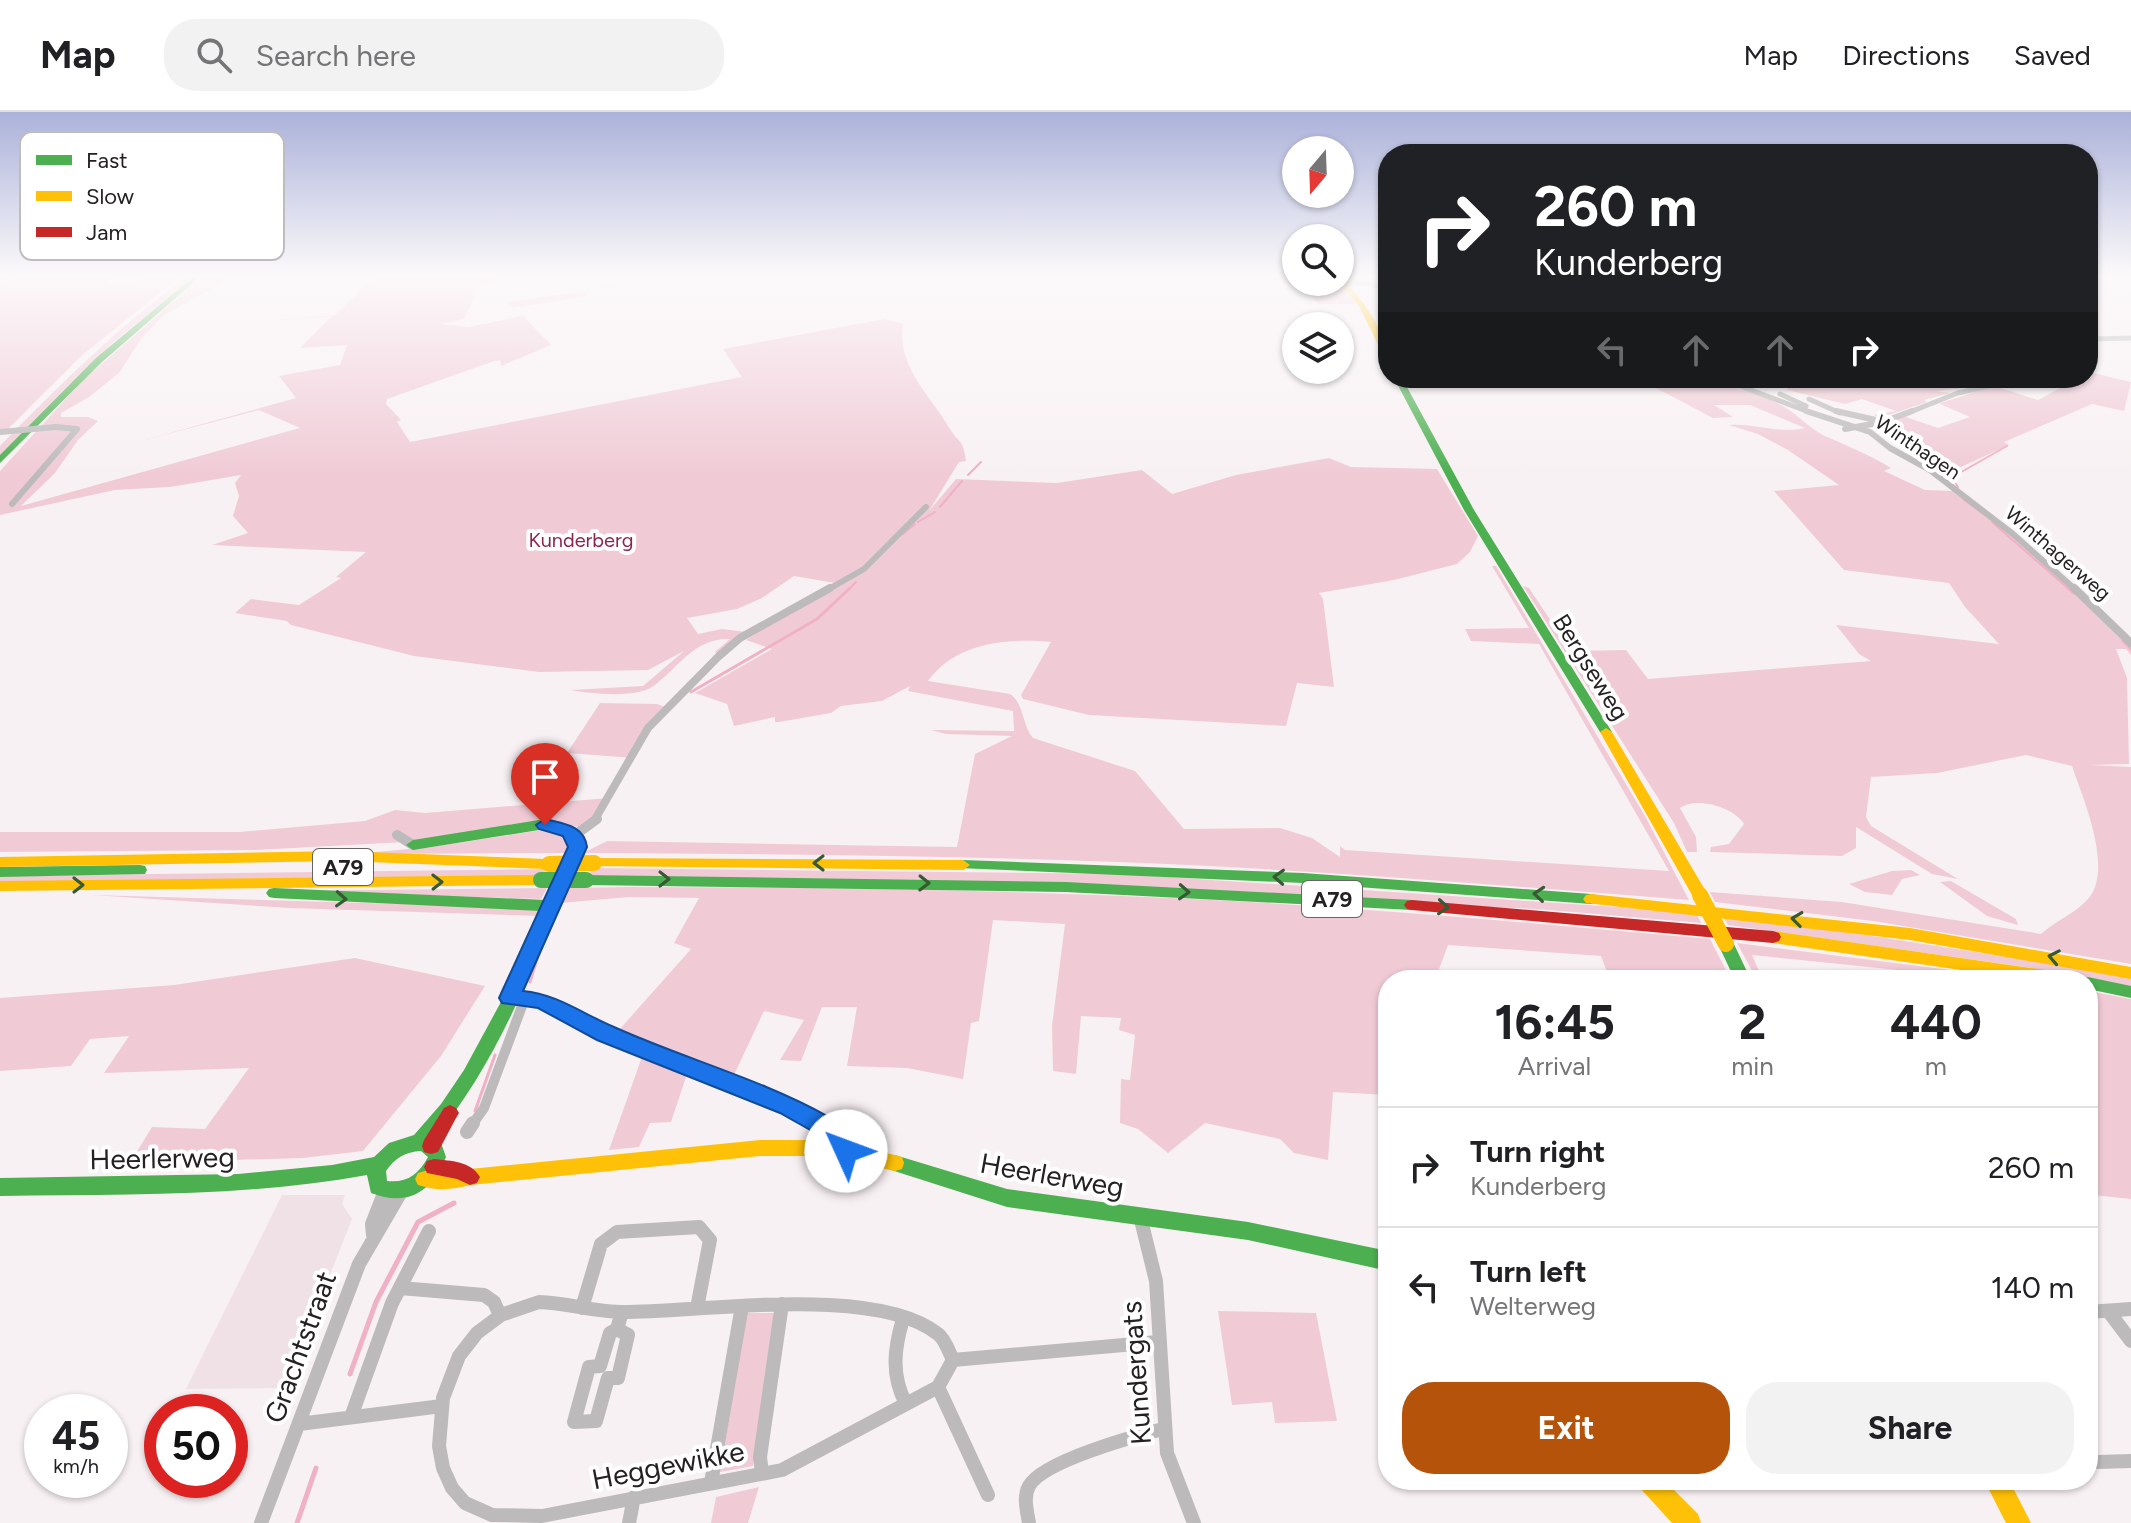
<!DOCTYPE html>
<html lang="en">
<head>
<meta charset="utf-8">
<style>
  :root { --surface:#fff; --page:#f2f2f2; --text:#202124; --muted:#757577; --line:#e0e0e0; --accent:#b45309 }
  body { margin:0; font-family:Figtree,sans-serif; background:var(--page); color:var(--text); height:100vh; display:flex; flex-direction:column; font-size:30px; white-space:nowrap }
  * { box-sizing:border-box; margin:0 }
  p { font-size:26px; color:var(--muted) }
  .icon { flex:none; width:44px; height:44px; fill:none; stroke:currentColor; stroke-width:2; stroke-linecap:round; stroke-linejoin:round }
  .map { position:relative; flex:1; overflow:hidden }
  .details { position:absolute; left:1378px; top:858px; width:720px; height:520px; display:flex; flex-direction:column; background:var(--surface); border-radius:32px; box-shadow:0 2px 6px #0004 }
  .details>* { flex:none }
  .guide { position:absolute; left:1378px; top:32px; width:720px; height:244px; border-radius:32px; box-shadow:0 2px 6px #0004; background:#202124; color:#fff; overflow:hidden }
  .needle { width:52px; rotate:199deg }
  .tools { position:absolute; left:1282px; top:24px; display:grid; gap:16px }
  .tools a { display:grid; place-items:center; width:72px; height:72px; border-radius:50%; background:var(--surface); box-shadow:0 2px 6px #0004; font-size:40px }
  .speed { position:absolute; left:24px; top:1282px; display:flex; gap:16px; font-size:40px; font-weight:700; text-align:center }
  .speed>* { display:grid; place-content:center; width:104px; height:104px; border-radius:50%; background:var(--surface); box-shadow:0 2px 6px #0004; line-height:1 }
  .speed small { font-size:20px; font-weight:400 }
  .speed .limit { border:12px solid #d22; background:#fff; color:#111 }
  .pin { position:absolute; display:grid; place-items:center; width:68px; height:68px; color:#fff; margin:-82px -34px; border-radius:50% 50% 50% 0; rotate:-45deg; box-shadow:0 0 8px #0007 }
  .pin .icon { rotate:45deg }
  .me { position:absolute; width:88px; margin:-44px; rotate:313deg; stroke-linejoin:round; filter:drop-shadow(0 0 6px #0008) }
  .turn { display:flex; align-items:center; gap:28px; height:168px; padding:0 24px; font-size:36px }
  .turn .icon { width:104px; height:104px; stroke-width:2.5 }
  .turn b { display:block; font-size:56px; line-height:68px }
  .lanes { display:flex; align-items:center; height:76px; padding:0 24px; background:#0003; justify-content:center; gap:40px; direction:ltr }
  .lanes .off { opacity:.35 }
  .eta { display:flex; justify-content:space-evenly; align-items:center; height:136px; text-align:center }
  .eta b { font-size:48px; font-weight:700; line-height:56px }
  .cta { display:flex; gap:16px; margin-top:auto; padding:16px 24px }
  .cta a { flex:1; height:92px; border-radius:32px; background:var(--accent); color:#fff; font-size:32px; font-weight:700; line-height:92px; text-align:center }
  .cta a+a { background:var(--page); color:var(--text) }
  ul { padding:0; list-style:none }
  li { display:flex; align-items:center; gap:24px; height:120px; padding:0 24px; border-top:2px solid var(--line) }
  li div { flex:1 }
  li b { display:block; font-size:30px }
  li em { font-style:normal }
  header { display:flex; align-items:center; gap:48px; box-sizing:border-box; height:112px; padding:0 40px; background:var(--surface); border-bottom:2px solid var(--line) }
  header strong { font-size:38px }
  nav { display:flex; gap:44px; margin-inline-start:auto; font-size:28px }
  .search { width:560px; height:72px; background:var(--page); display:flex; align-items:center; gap:20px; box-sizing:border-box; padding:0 28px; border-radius:32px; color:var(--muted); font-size:30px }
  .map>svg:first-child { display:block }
  .built { fill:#f0e1e6 }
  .green { fill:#f0cbd6; fill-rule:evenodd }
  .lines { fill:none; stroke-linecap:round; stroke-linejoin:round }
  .stream-far2 { stroke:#f0b0c5; stroke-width:2 }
  .stream-far1 { stroke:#f0b0c5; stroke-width:3 }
  .stream { stroke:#f0b0c5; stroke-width:5 }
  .street-far4 { stroke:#bcbaba; stroke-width:5 }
  .street-far3 { stroke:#bcbaba; stroke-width:6 }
  .street-far2 { stroke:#bcbaba; stroke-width:8 }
  .street-far1 { stroke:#bcbaba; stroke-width:10 }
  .street { stroke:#bcbaba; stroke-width:14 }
  .fast { fill:#4caf50; fill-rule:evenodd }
  .slow { fill:#ffc107; fill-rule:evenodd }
  .jam { fill:#c62828; fill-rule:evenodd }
  .street-bridge { stroke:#bcbaba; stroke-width:6 }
  .fast-bridge { stroke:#4caf50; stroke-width:16 }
  .slow-bridge { stroke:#ffc107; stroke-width:16 }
  .oneway { stroke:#355a34 }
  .route { fill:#1a73e8; stroke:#114b97; stroke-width:2 }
  .labels { text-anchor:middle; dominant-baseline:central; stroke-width:8; stroke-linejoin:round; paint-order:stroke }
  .far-street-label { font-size:20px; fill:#252122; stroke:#fff }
  .far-park-label { font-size:20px; fill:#8a254f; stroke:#fff }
  .shield { fill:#fff; stroke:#666464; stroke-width:2 }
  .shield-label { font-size:22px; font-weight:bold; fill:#252122 }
  .street-label { font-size:24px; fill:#252122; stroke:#fff }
  .near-street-label { font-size:28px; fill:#252122; stroke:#fff }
  .key { fill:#fff; stroke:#bebcbd; stroke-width:2 }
  .key-label { font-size:22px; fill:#252122 }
</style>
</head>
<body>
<header>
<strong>Map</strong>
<div class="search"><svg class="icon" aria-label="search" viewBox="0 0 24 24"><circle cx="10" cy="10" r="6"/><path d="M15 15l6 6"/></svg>Search here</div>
<nav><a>Map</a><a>Directions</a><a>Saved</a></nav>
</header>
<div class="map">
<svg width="2131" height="1411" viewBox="0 0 2131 1411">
  <rect width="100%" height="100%" fill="#f8f1f3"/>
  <path class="built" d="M282,1083H345L342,1092L352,1107L285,1276L186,1277Z"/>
  <path class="green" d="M18,165H121L104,170L120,173L138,165L129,174L142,165H179L80,245L6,319H0V169Z
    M186,165H193L110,233L0,345V334C59,273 118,215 186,165Z
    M202,165H234L164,203L141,227L119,261L89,285L61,301V305H88L98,309L78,328L55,361L21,394L300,316L259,298L145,328L296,286L279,264L340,253L347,233L300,236L332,204L274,208L335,203L374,165H506L479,174L464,207L441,212L469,215L523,204L551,233L501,254L500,248L494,249L387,287L386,292L401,308L397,310L410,330L742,265L723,237L884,207L903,212C896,254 931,284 950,317C959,332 963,326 966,349L959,350L929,399L956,367L1057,371L1142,358L1172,382L1236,363L1329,346L1351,355L1437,357L1478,424L1470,440L1457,452L1394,468L1319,481L1323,487L1334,575L1297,571L1286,614L1089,603L1023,587L1021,583L1051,530C1007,526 956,530 928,569L1010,582C1024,591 1022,613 1033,626L1135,659L1184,717L1280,716L1312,726L1340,745V734L1345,738L1669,759L1539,532L1471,529L1465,517L1529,516L1492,454H1496L1645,704L1689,788C1499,773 1307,757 1116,750C938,743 761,742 583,741L607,729L957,735L975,642L1012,624L946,622L931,618L1014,619L1013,599L908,579L910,574L882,589L841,594L831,601L779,610H775V605L734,614L727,592L695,581L772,537L746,528L835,471L794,464L762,486L737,497L687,506L698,522L722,517L746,520L717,542L715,540L730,527C693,526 679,556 652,575C636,586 590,582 571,578L643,574L684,539L648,558L539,560L414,544L291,513L287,509L235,501L251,487L299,493L341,466L336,465L366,440L212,433L248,421L233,404L239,384L235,371L241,363L170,375L115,378L0,403V359L83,268Z
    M1293,165L1296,170H1337L1356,192H1318L1305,175H1299Z
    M643,170L583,178L588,184L513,196L506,190Z
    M2089,260L2131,270L2124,299L2092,292L2004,330L2009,333L1952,359L1936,354L1931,356L1912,345L1929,340L1910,332L1912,330L1904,326L1903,319L1884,309L1994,274L2038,288L2079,266H2088ZM1938,291L1970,305L1938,316L1906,305Z
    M1637,266C1687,266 1735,269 1781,293C1799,303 1812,320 1832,327C1852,336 1872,344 1891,356L1884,359L1925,378L1954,379L1981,398L2081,482L2131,534V543L2126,537H2116L2127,566L2129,652L2090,653L2131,655V852L1873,809L1715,790L1710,780L1842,790L2041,822C2055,809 2074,802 2087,788C2115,759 2083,687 2072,654L2026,643L1937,661L1871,665L1866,705L1871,714L1958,767L1932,762L1856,715V736L1842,744L1710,740L1711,735L1729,732L1744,712C1734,695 1696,684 1680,696L1696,725L1697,740H1687L1674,711L1523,474L1529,476L1571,539L1626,538L1648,567L1871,549L1859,542L1836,513L1999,532L1965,495L1949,471L1844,458L1774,379L1839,373L1788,338L1758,322L1729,313C1754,311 1781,322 1805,316L1750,293H1714L1733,305L1713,306Z
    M1777,266H1980L1990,273L1936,279L1951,281L1924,288L1927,290L1880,306L1874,303L1896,299L1862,287L1845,292L1787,278L1790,270Z
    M600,591L657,592L671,597L648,620L634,646L567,641Z
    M609,686L597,706L579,715L553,710L424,729L256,738L0,740V720H240L365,709L395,698L425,701Z
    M542,718L570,724L571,741L353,742L431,735Z
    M593,756L1122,762L1662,798L1697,802L1701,811L1537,797L589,763Z
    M546,757L543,764L0,770V764Z
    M1911,758L1920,763L1902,767L1892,783L1865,780L1849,772L1892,759Z
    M1951,769L2016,807L2018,813L1987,804L1940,770Z
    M630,775C818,775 1004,778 1192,787C1365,795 1538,812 1710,827L1731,868H1610L1601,844L1448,833L1435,868H1388V983L1333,980L1328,1048L1294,1041L1280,1027L1205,1011L1168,1041L1138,1017L1120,1011L1121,967L1130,968L1135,923L1119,918L1121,906L1081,904L1076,962L1053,959L1052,914L1065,812L993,808L979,909L971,911L963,967L907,956L847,954L857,895H822L801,949L780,948L804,908L764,899L734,963L619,918L691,837L674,831L699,786L628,785L561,791L568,776Z
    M547,776L541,787L275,779Z
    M92,783L544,796L540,804L289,796Z
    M1723,804L1788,811L2131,864V876L2032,856L1728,813Z
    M1737,831L2030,868H1996L1752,843L1763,868H1757Z
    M355,846L485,874L441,944L363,1039L303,1046L130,1051L152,1015L205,1017L249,956L104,961L129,924L90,927L71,954L0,959V886L174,873Z
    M2088,879L2131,887V1087L2093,1083L2091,1092H2088Z
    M644,939L689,956L671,1010L650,1011L639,1035L609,1038Z
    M1218,1199L1316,1201L1337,1309L1275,1311L1272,1290L1232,1293Z
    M747,1201H776L753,1354L720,1360Z
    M759,1375L748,1411H711L716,1385Z"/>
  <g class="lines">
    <path class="stream-far2" d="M968,363L981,350
      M1958,375L1954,369L1956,363L2007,334
      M1963,387L1985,403
      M940,395L962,369
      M918,410L935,400
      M1992,410L2070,478
      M903,422L915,412
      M848,478L856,470"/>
    <path class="stream-far1" d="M2068,476L2074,481
      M2123,529L2131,537
      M691,580L817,507L850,476
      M530,870L541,834
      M475,999L495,943"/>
    <path class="stream" d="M350,1262L376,1190L418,1110L454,1091
      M297,1411L316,1356"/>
    <path class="street-far4" d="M1344,172L1367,171L1388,178
      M2088,227L2131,226
      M1719,266L1812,301
      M1780,282L1806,294
      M1809,287L1840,301
      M1907,301L1958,281L2025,266"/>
    <path class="street-far3" d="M1806,299L1870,320L1890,336L1930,358L2013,422L2076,478
      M1836,299L1880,309
      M1845,317L1883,310L1912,299
      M12,392L77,317L56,315
      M827,478L864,457L926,395"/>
    <path class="street-far2" d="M2074,476L2131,531
      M594,709L648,616L718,545L740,526L830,476"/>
    <path class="street-far1" d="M397,723L413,733
      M575,723L597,707
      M510,886L541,888L605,921L788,994L821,1013
      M472,1013L484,996L525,886"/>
    <path class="street" d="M818,1011L825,1023L824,1036
      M467,1020L473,1011
      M1140,1104L1156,1169L1167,1341L1194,1411
      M373,1123L372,1112L385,1079
      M400,1176L484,1183L494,1190L500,1203
      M539,1190C568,1191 596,1200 624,1200C703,1200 875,1172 938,1222C945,1227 949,1240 953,1248L938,1275L782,1358L542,1404L492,1403L465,1391L452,1376L443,1356L439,1334L443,1286L459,1244L477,1221L501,1203Z
      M582,1196L601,1132L617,1120L699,1115L710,1128L697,1196
      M2088,1200L2131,1197
      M2109,1200L2131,1229
      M903,1207C894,1237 891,1263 906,1292
      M617,1217L628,1223L618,1266H608L596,1309L574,1310L589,1255L600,1254L610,1221Z
      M617,1217L622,1200
      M953,1248L1158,1230
      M938,1275L988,1383
      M351,1305L392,1191L429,1119
      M299,1312L442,1294
      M2098,1350L2131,1349
      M762,1361L760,1345L782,1192
      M711,1371L742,1194
      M261,1411L359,1152L401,1080
      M629,1411L634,1385
      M1029,1411C1027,1399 1023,1385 1029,1374C1043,1349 1135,1324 1163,1317"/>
    <path class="fast" d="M193,165H200L102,250L0,351V343L96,246Z
      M1394,266H1402L1474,398L1612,620L1611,623L1606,624L1600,620L1464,398Z
      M539,708C559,710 573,715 584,732C541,834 505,941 434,1027L441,1031L446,1045C431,1080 409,1095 371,1081L367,1063C246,1085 123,1082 0,1084V1066L238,1062L332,1053L374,1045L389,1031L414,1023L441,992L464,958L502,888L541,799L274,786L269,785L266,781L269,777L274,776L546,788L570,732L556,720L539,718L413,738L406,733L413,728ZM421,1039L428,1045C418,1063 407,1071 387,1069L386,1059C395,1046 405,1040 421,1039Z
      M963,748L1303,761L1591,782L1596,783L1599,787L1596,791L1591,792L1303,771L958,756L956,753Z
      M140,753L145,754L147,758L145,762L0,765V755Z
      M586,763L1066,770L1412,788L1417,789L1420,793L1417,797L1412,798L1066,780L586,773L579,768Z
      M1726,826L1732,828L1751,868H1735L1718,832L1720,828Z
      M2088,865L2131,874V886L2088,877V868H2081Z
      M895,1043L1007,1077L1248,1110L1388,1139V1159L1248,1128L1007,1095L888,1057L886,1051L888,1045Z"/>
    <path class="slow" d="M0,165H14L0,169Z
      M1340,166C1359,180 1388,223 1388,247L1384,245L1359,194L1338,170Z
      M1606,616L1612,620L1708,783L1705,787H1695L1692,783L1600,620Z
      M342,739L545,747L552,752L545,757L342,749L0,755V745Z
      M594,746L963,748L970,753L963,758L589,754L587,751L589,748Z
      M541,763L548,768L541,773L0,779V769Z
      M1591,782L1910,816L2131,855V867L1910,828L1586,791L1583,787L1586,783Z
      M1773,819L2073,862L2079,864L2081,868H2031L1773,831L1767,829L1765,825L1767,821Z
      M760,1028H824L895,1043L902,1045L904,1051L902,1057L895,1059L824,1044H760L470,1073C452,1078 436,1079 418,1073L415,1067L418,1061L425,1059L452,1062L470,1057Z
      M1636,1368H1664L1698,1402L1701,1411H1672L1640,1376Z
      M1984,1368H2009L2031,1411H2006Z"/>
    <path class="jam" d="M1412,788L1773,819L1779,821L1781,825L1779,829L1773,831L1412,798L1407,797L1404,793L1407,789Z
      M450,993L456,996L459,1001L456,1006L438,1040L431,1042L424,1040L422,1034L424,1028L444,996Z
      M434,1047C451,1049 471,1049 480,1065L477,1071L470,1073L457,1067L427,1061L424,1055L427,1049Z"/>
    <path class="street-bridge" d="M0,320L56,315"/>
    <path class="fast-bridge" d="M541,768H586"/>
    <path class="slow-bridge" d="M549,752L594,751
      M1700,783L1726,832"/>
  </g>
  <defs><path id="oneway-chevron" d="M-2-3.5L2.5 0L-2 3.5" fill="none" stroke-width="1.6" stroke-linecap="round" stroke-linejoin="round" transform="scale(2)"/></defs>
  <g class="oneway">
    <use href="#oneway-chevron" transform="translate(819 751) rotate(-180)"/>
    <use href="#oneway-chevron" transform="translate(1279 765) rotate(-177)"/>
    <use href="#oneway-chevron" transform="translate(664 767)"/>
    <use href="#oneway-chevron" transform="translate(437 770) rotate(-1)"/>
    <use href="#oneway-chevron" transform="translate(924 771) rotate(1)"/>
    <use href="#oneway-chevron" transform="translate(78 773)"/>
    <use href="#oneway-chevron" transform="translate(1184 780) rotate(3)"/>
    <use href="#oneway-chevron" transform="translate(1539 782) rotate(-175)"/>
    <use href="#oneway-chevron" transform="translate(341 787) rotate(3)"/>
    <use href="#oneway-chevron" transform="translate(1443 795) rotate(4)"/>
    <use href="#oneway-chevron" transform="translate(1797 807) rotate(-173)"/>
    <use href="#oneway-chevron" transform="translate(2054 845) rotate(-169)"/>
  </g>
  <linearGradient id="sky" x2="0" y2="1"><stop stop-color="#abb2da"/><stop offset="0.45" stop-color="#fcf9fa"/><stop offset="1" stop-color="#fcf9fa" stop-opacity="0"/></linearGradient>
  <rect width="2131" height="363" fill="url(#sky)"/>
  <path class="route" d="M545,707C564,712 584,713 587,735L523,879C557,882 583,902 614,915C685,947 761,967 829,1005L837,1027L855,1032L858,1039L855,1047L846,1050L815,1044L812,1019L780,1001L597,928L538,896L502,891L499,886L568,735L563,724L539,717L536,713Z"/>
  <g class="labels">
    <g class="far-street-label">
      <text transform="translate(1918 335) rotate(34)">Winthagen</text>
      <text transform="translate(2058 441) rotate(41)">Winthagerweg</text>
    </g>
    <g class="far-park-label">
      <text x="581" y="428">Kunderberg</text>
    </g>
    <g class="shield">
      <rect x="313" y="737" width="60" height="36" rx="6"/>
      <rect x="1302" y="769" width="60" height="36" rx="6"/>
    </g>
    <g class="shield-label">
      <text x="343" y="755">A79</text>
      <text x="1332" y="787">A79</text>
    </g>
    <g class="street-label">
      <text transform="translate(1591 555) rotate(58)">Bergseweg</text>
    </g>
    <g class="near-street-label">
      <text transform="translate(162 1046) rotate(-1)">Heerlerweg</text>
      <text transform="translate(1052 1063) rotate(10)">Heerlerweg</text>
      <text transform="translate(300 1235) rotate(-70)">Grachtstraat</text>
      <text transform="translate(1136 1261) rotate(-94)">Kundergats</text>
      <text transform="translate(668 1353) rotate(-11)">Heggewikke</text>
    </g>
  </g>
  <rect x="20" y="20" width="264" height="128" rx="12" class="key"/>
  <rect x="36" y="43" width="36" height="10" fill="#4caf50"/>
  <rect x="36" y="79" width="36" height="10" fill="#ffc107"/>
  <rect x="36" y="115" width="36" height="10" fill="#c62828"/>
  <g class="key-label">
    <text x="86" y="56">Fast</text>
    <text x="86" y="92">Slow</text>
    <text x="86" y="128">Jam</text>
  </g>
</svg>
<div class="tools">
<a><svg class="needle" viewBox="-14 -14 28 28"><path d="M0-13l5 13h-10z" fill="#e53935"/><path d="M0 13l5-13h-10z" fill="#757577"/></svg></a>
<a><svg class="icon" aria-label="search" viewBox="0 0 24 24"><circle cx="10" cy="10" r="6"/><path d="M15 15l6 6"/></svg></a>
<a><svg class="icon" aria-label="layers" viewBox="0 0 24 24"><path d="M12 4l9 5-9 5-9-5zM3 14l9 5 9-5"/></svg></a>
</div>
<div class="speed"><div>45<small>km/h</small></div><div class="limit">50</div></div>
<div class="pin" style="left:545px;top:713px;background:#d93025"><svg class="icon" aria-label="arrive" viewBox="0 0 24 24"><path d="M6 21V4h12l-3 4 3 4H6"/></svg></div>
<svg class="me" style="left:846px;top:1039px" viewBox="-20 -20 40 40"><circle r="19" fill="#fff"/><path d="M0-13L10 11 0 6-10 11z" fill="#1a73e8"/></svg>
<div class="guide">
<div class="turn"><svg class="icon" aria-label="right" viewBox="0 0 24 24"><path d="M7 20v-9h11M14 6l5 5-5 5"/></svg><div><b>260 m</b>Kunderberg</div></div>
<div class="lanes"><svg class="icon off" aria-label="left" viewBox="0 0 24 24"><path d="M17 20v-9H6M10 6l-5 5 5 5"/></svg><svg class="icon off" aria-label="ahead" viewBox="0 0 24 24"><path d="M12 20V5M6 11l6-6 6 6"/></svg><svg class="icon off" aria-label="ahead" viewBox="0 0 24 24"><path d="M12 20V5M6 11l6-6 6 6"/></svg><svg class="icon" aria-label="right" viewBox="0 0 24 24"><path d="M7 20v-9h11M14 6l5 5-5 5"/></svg></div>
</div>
<section class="details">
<div class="eta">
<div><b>16:45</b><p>Arrival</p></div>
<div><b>2</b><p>min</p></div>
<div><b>440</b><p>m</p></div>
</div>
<ul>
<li><svg class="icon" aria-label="right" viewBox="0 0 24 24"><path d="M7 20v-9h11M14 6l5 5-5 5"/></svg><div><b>Turn right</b><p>Kunderberg</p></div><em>260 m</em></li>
<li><svg class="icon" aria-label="left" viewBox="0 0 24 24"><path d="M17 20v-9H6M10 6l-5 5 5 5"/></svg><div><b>Turn left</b><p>Welterweg</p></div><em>140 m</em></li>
</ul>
<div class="cta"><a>Exit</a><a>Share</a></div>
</section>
</div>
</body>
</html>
